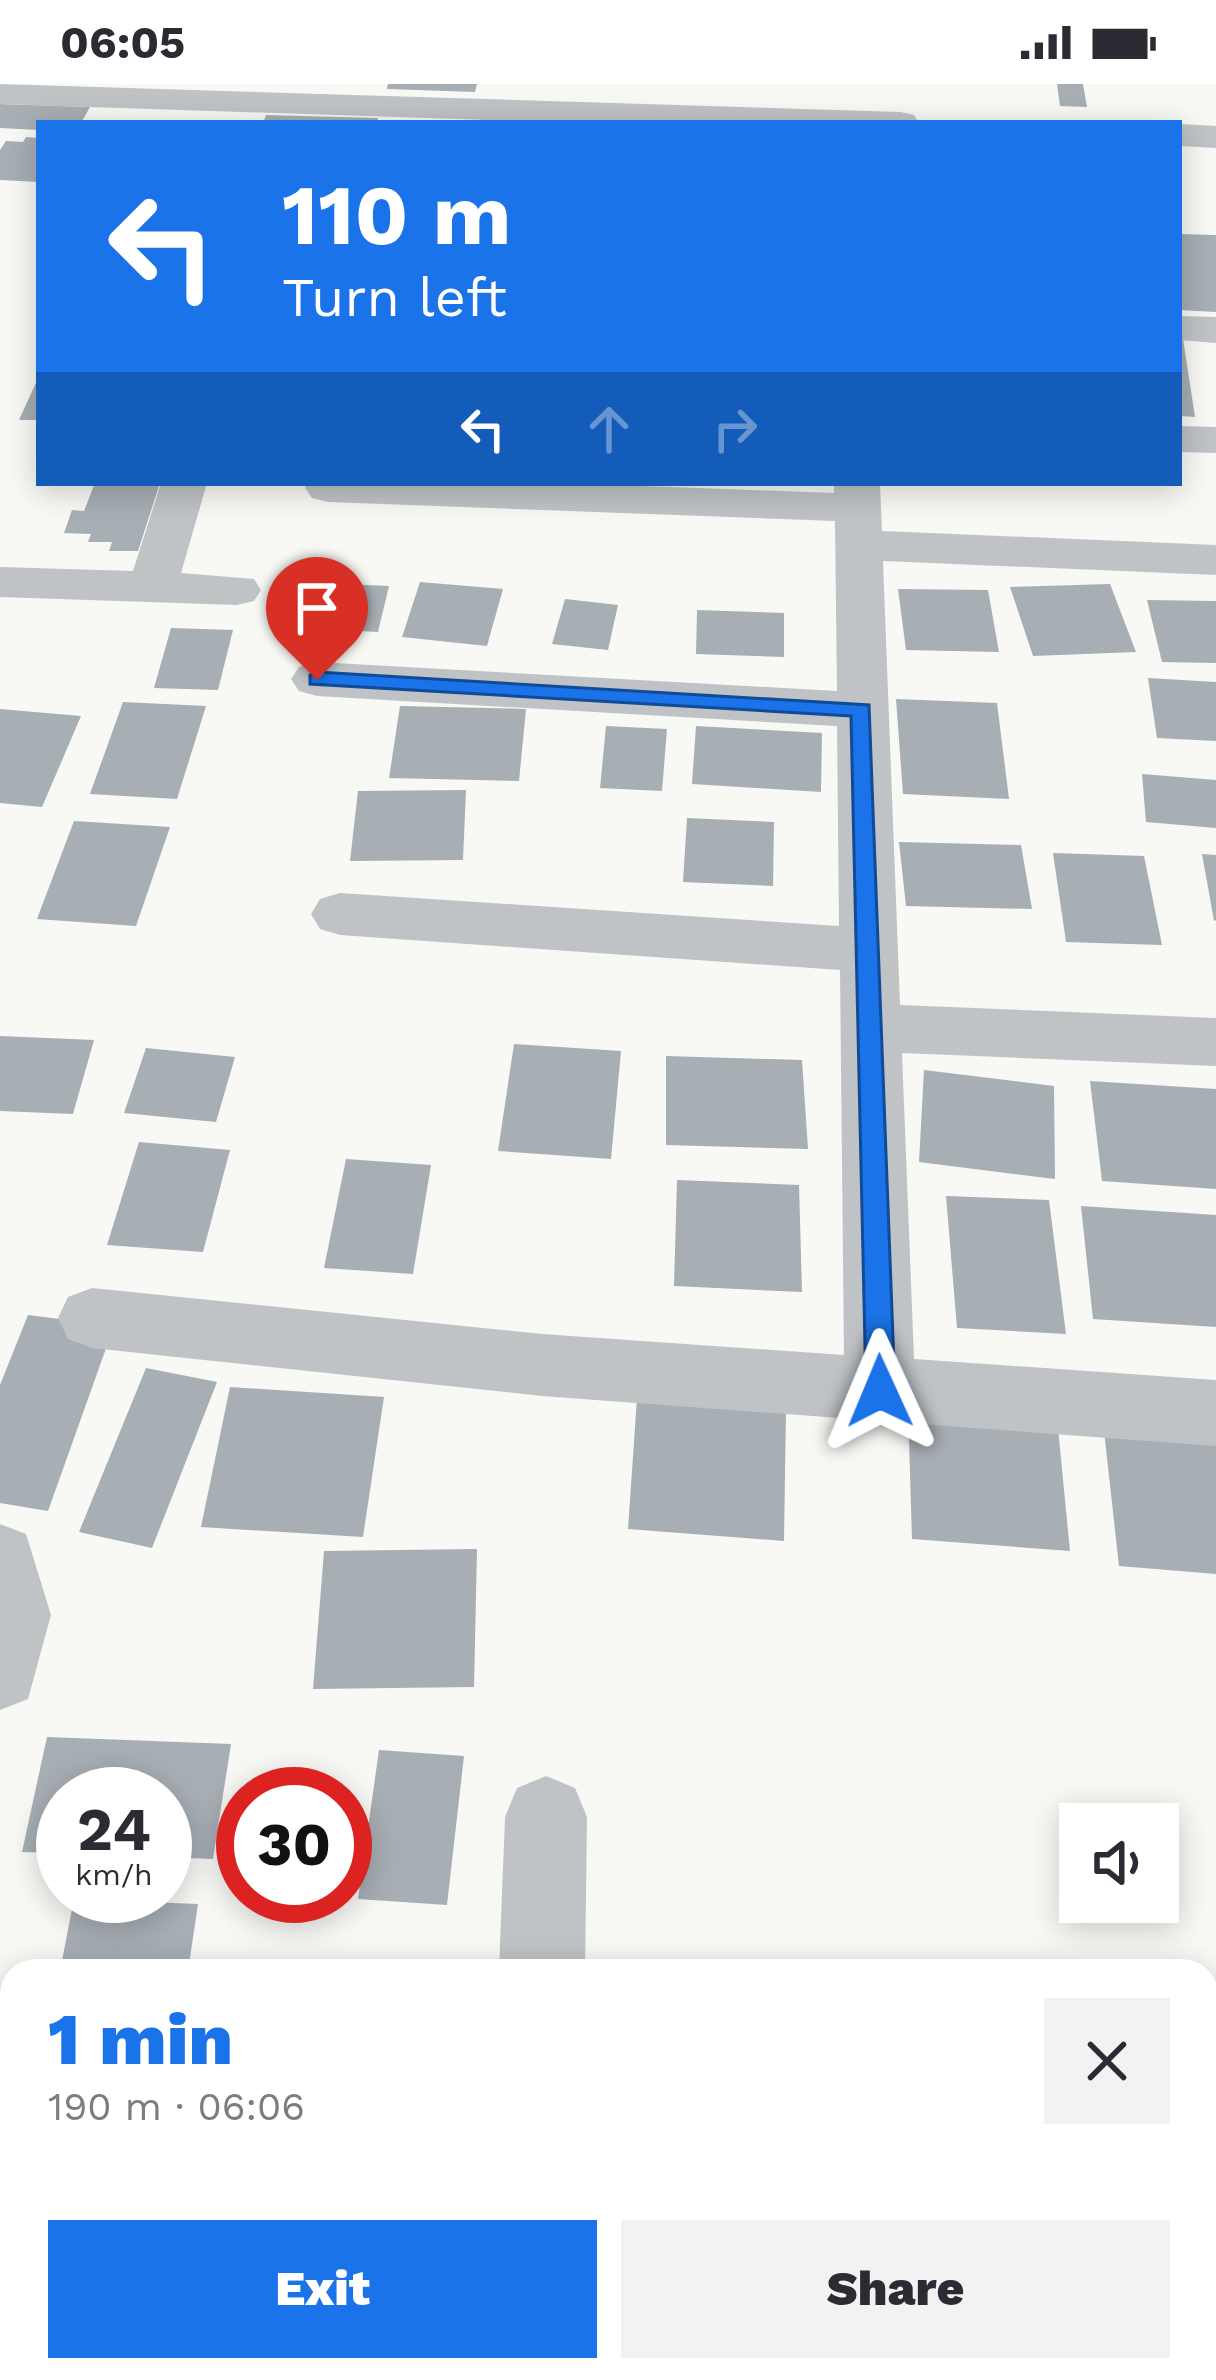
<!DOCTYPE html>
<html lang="en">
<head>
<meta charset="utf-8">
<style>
  :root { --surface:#fff; --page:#f2f2f3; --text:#2b2b33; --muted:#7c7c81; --accent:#1a73e8 }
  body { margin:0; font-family:"Work Sans",sans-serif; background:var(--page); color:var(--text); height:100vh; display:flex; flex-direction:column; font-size:45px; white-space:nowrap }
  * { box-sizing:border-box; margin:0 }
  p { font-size:39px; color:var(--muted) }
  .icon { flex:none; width:66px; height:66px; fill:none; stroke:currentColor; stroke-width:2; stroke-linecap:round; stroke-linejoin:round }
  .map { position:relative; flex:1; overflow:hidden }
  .panel { position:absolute; left:0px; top:1875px; width:1218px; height:423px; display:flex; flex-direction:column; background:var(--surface); border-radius:36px 36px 0 0; box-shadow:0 6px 30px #0003 }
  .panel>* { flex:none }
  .guide { position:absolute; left:36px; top:36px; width:1146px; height:366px; border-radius:0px; box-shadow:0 6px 30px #0003; background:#1a73e8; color:#fff; overflow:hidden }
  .controls { position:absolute; left:1059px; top:1719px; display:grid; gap:24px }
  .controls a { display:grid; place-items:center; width:120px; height:120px; border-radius:0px; background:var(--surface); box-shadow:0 6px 30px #0003; font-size:60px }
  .speed { position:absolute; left:36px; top:1683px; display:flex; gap:24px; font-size:60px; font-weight:700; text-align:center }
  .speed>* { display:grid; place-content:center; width:156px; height:156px; border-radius:50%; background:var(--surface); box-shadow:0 6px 30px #0003; line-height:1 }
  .speed small { font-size:30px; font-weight:400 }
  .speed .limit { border:18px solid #d22; background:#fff; color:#111 }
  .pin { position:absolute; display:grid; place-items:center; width:102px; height:102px; color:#fff; margin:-123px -51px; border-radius:50% 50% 50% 0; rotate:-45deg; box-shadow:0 0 12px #0007 }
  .pin .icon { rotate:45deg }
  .me { position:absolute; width:132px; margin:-66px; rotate:359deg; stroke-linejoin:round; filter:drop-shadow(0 0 9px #0008) }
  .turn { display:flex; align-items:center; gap:42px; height:252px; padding:0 48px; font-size:54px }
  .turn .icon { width:156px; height:156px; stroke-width:2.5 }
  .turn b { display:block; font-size:84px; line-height:102px }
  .lanes { display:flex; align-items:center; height:114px; padding:0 48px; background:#0003; justify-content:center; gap:60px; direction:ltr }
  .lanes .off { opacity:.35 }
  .round { display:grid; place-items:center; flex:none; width:126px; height:126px; border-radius:0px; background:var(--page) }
  .head { display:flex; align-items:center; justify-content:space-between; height:204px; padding:0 48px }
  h1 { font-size:72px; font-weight:800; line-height:90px; color:var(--accent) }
  .button { display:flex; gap:24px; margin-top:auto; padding:24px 48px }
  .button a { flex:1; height:138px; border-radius:0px; background:var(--accent); color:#fff; font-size:48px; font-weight:800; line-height:138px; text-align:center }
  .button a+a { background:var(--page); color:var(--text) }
  .status { display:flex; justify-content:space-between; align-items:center; height:84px; padding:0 60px; background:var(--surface); direction:ltr }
  .status svg { height:33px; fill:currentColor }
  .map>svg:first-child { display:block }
  .building { fill:#a7aeb4 }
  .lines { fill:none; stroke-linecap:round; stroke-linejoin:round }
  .minor { fill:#bfc3c6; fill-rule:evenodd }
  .route { fill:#1a73e8; stroke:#114b97; stroke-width:3 }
</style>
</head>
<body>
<div class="status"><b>06:05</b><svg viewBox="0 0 49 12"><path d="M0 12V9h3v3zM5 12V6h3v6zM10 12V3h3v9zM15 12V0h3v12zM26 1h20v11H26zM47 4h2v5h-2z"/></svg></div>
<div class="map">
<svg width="1216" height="2296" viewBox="0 0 1216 2296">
  <rect width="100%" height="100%" fill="#f8f8f5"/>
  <path class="building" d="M388,0H477L475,8L387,5Z
    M1057,0H1083L1087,23L1060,22Z
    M0,20L90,23L81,39H39V46L0,44Z
    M266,31L378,34L377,39H263Z
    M26,53L39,54V98L0,96V66L6,57L23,58Z
    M1179,150L1216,151V228L1179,226Z
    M1179,248H1182L1195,333L1179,332Z
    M39,292V336H19Z
    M95,399H160L138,467H109L112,458H88L91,450L64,449L72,426L84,427Z
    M294,498L389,502L378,548L281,543Z
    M420,498L503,505L487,562L402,553Z
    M1110,500L1136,568L1033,572L1010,503Z
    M898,505L988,506L999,568L906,566Z
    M565,515L618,521L608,566L552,560Z
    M1147,516L1216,517V579L1162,578Z
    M697,526L784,529V573L696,570Z
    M171,544L233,546L218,606L154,604Z
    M1148,594L1216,598V657L1157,654Z
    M896,615L997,619L1009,715L903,710Z
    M123,618L206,622L177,715L90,710Z
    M400,622L526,625L519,697L389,694Z
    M0,625L81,632L42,723L0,719Z
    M606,642L667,645L662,707L600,704Z
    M696,642L822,649L821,708L692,700Z
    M1142,690L1216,696V744L1146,738Z
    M466,706L463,776L350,777L358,707Z
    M687,734L774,738L773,802L683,798Z
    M74,737L170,743L136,842L37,835Z
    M899,758L1021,761L1032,825L906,822Z
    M1053,769L1144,772L1162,861L1066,858Z
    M1202,770L1216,771V836L1214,837Z
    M0,952L94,956L73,1030L0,1027Z
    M514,960L621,967L611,1075L498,1067Z
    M146,964L235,973L216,1038L124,1029Z
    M666,972L802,976L808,1065L666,1061Z
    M924,986L1054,1002L1055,1095L919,1078Z
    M1090,997L1216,1005V1105L1102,1097Z
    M139,1058L230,1066L203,1168L107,1161Z
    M346,1075L431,1081L413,1190L324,1184Z
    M677,1096L799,1101L802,1208L674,1202Z
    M946,1112L1049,1116L1066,1250L957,1244Z
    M1081,1122L1216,1131V1243L1093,1235Z
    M28,1231L114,1242L48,1427L0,1419V1301Z
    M146,1284L217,1298L152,1464L79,1448Z
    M230,1303L384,1313L363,1453L201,1443Z
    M637,1314L786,1325L784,1457L628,1445Z
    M908,1323L1057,1334L1070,1467L912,1455Z
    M1104,1347L1216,1355V1490L1119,1482Z
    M477,1465L474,1603L313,1605L324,1467Z
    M47,1653L231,1660L213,1775L165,1773V1710H63V1769L22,1768Z
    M379,1666L464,1672L447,1821L358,1815Z
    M74,1815L198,1820L188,1887H60Z
    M1206,2144H1216V2296H1139L1138,2286H1206Z
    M0,2198H12V2286H128L127,2296H0Z
    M171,2286H431L430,2296H169Z"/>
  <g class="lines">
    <path class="minor" d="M0,0L901,28L914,31L919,39H578L0,20Z
      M1179,40L1216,42V64L1179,62Z
      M1179,232L1216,233V259L1179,256Z
      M1179,342L1216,343V369L1179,368Z
      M161,399H207L181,489L254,495L261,506L254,517L237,521L0,513V483L133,487Z
      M308,399H564L834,409V399H880L882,447L1216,461V491L883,477L900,921L1216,934V982L902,969L914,1275L1216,1296V1362L542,1312L92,1264L68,1255L58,1234L68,1213L92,1204L542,1250L844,1271L840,886L340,851L320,845L311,830L320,815L340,809L839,842L837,642L317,612L299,607L291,595L299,583L317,578L837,607L835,437L328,418L312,414L305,404Z
      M0,1440L26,1450L51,1531L28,1615L0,1626Z
      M546,1692L575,1704L587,1733L585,1887H499L505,1733L517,1704Z
      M485,2286H581L580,2296H484Z"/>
  </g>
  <path class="route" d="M317,588L869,621L895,1307L890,1316L880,1320L870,1316L866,1307L851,632L310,600V591Z"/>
</svg>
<div class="controls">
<a><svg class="icon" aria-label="sound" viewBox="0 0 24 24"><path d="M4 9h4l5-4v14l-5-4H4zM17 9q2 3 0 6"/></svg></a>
</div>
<div class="speed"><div>24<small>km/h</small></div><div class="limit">30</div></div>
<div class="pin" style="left:317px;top:596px;background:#d93025"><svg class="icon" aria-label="arrive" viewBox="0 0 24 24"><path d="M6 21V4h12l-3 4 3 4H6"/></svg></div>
<svg class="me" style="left:880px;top:1307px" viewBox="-20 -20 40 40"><path d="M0-17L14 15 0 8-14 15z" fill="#1a73e8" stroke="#fff" stroke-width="4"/></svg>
<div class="guide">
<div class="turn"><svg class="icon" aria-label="left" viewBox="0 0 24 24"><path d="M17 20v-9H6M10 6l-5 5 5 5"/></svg><div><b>110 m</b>Turn left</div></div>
<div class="lanes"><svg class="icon" aria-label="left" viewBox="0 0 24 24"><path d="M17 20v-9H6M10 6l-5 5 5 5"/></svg><svg class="icon off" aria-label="ahead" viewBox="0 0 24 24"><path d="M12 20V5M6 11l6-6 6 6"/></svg><svg class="icon off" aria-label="right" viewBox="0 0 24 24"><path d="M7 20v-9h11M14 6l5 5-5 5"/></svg></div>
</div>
<section class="panel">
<div class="head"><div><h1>1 min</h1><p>190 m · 06:06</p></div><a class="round"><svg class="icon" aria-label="close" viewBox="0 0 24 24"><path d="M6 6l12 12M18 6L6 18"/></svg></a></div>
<div class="button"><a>Exit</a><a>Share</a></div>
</section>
</div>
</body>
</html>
